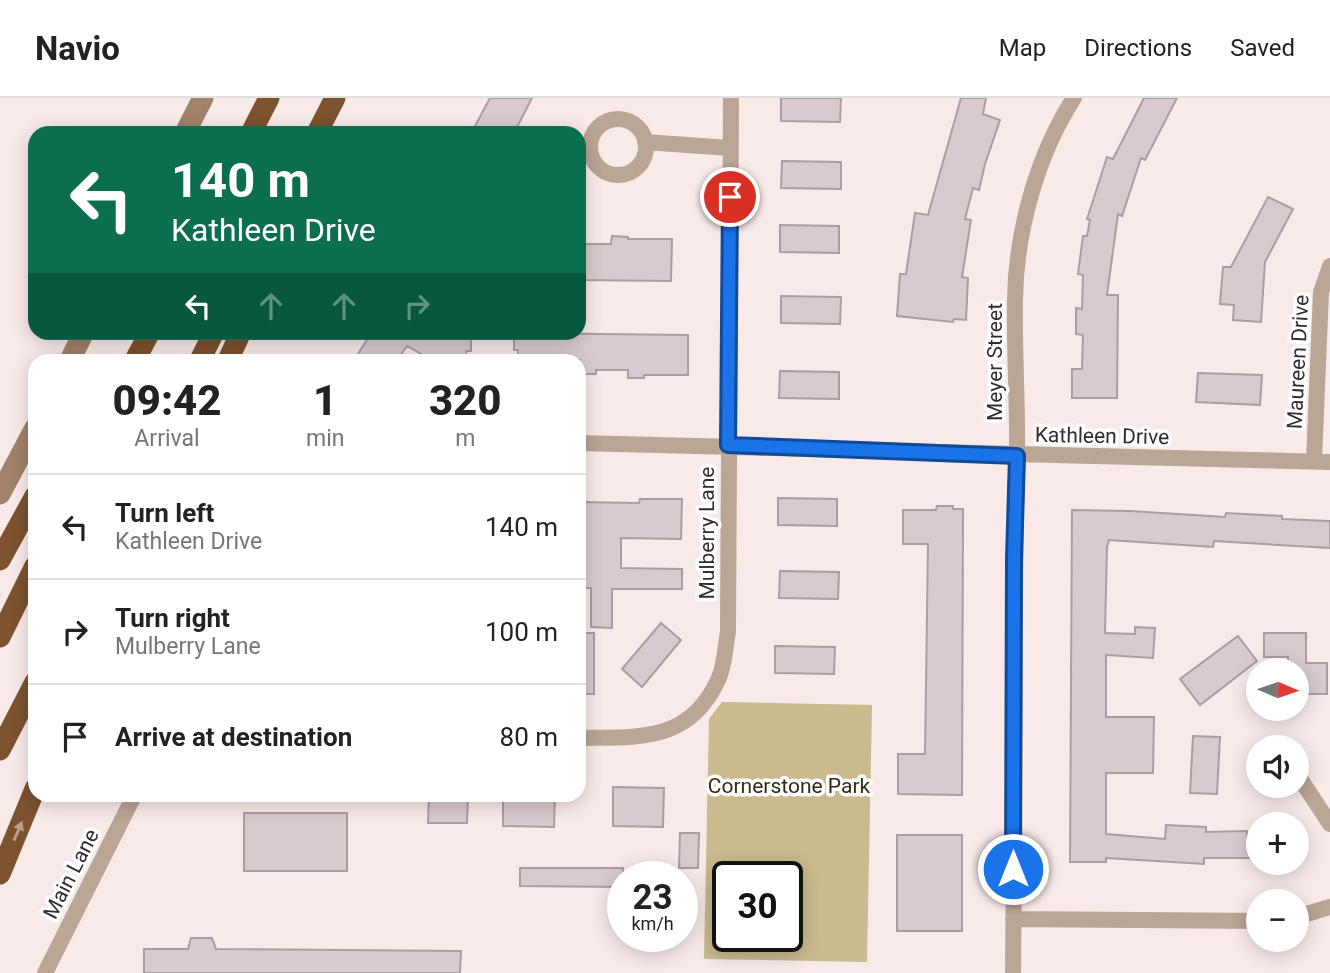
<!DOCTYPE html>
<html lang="en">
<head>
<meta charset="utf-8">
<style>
  :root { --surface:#fff; --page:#f6f6f6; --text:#222; --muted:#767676; --line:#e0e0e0 }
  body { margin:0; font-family:Roboto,sans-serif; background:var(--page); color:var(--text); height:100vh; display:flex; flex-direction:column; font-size:26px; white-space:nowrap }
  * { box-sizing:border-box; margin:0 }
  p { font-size:23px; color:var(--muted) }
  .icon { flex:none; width:38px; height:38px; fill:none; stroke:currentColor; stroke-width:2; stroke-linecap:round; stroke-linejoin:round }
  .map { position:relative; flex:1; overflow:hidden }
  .details { position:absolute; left:28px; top:256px; width:558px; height:448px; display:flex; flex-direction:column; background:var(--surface); border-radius:21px; box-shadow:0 4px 18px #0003 }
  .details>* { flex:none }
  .top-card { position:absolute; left:28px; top:28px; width:558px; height:214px; border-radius:21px; box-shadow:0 4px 18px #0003; background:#0b6e4f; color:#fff; overflow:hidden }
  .needle { width:46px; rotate:92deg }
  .fabs { position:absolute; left:1246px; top:560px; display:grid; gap:14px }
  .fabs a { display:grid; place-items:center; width:63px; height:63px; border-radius:50%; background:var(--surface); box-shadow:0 4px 18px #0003; font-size:35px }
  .speed { position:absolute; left:607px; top:763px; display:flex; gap:14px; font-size:35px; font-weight:700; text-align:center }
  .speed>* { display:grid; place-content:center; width:91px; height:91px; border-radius:50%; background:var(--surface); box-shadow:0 4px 18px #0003; line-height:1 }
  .speed small { font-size:18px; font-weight:400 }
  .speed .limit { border:4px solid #111; border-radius:10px; background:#fff; color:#111 }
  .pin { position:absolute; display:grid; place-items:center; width:60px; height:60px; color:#fff; margin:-30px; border:4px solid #fff; border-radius:50%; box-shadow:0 2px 7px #0007 }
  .me { position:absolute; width:77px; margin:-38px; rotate:0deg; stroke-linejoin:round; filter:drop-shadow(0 0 5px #0008) }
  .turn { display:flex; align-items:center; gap:24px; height:147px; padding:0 28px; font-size:32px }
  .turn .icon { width:91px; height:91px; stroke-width:2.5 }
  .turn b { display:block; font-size:49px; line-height:60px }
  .lanes { display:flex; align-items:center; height:66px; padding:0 28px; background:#0003; justify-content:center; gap:35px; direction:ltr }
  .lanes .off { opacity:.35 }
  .eta { display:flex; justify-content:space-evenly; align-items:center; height:119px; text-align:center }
  .eta b { font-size:42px; font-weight:800; line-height:49px }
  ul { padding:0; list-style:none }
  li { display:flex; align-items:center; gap:21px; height:105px; padding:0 28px; border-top:2px solid var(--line) }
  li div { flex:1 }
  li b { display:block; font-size:26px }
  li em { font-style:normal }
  header { display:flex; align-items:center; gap:42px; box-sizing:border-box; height:98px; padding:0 35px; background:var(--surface); border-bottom:2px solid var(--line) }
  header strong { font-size:33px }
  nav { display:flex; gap:38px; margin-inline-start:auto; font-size:24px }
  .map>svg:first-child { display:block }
  .green { fill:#caba8e; fill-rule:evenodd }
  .building { fill:#d8cbcf; stroke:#aa9ea2; stroke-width:2 }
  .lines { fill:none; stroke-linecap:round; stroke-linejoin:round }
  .street { stroke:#bba595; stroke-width:16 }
  .secondary { stroke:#a1826a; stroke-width:21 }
  .highway { stroke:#7d522f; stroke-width:21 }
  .oneway { fill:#b8a08d }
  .route-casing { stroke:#114b97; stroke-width:18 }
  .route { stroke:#1a73e8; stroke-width:12 }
  .labels { text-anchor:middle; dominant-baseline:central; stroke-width:7; stroke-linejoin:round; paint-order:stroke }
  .street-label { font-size:21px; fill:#322d2c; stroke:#fff }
  .park-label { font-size:21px; fill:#332a10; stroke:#fff }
</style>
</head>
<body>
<header>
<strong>Navio</strong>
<nav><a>Map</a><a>Directions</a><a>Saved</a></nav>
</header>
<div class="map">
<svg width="1330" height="875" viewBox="0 0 1330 875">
  <rect width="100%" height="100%" fill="#f8eae8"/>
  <path class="green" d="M722,604L872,607L867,864L704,861L709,621ZM728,779H788V838H728Z"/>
  <path class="building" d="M490,0H532L514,35H488L475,28Z
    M781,0H841L840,24L781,23Z
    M961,0H986L983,16L1000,22L985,66L979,92L973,90L965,121L971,122L962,179L968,180L966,222L954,221L953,224L897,218L900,176H906L915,115L928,117Z
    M1144,0H1177L1145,62L1141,60L1122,118L1118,116L1107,197H1118L1117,300H1072V271H1082L1083,237L1076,236V210L1082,211L1083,177L1078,176L1083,138H1087L1090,122L1087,121L1107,59L1113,61Z
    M782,63L841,64V91L781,90Z
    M1268,99L1293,111L1265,164L1261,224L1233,222L1234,207L1220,206L1223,169H1231Z
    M780,127L839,128V155L780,154Z
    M612,138L628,139V141H672L671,183L579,182V146H611Z
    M781,198L841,199L840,226L781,225Z
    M372,234H415L420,237L471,236V253H466L467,262H432L407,248L397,262H354Z
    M514,235L688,237V277H644V280H628V272H596V276H580V262H518V252H514Z
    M780,273L839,274V301L779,300Z
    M1198,275L1262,277L1260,307L1196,304Z
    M778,400L837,401V428L778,427Z
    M640,401H682L681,441L621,440V470L682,471V491H612V530L591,529V490H579V404L639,405Z
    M937,408H953V411H963L962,697L898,696V656H925L928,446H903V412H936Z
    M1072,412L1130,413L1225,419L1226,415L1282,418V421L1330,423V450L1214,443L1213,449L1109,442L1107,449L1105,535L1135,536V529L1155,530L1153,560L1106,557V619H1154L1153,675H1106V736L1165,741L1166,727L1206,729V734L1247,733V738H1258V760H1204V766L1106,760V764H1070Z
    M780,473L839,474L838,501L779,500Z
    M661,525L681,542L642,589L622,571Z
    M579,535H594V596H579Z
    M1264,535H1306V565H1327V596H1297V572H1289L1288,559H1264Z
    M1238,538L1257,563L1200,607L1180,581Z
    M775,548L835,549L834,576L775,575Z
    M1193,638L1220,639L1217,696L1190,695Z
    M613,689L664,690L663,729L613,728Z
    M429,696H468L467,725H428Z
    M503,696H555L554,729L503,728Z
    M244,715H347V773H244Z
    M680,735H699L698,770H679Z
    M897,737H962V833H897Z
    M520,770H623V789L520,788Z
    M191,840H212L216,851L461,853L460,875H144V851H188Z"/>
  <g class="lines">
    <path class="street" d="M590 49a28 28 0 1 1 56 0a28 28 0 1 1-56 0Z
      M645,44L730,50
      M579,345L1330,364
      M1314,363L1321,194L1330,168
      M579,640C638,639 689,645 718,582C725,568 725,549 728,534L731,0
      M1297,676L1330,726
      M1297,819L1330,809
      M1013,821L1258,823
      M45,875L135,696
      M1013,875C1015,703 1013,532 1017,361C1018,308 1014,254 1015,201C1016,134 1037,57 1074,0"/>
    <path class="secondary" d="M185,35L203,0
      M70,262L84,234
      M0,396L35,330"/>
    <path class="highway" d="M251,35L269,0
      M317,35L335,0
      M135,262L150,234
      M200,262L214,234
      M228,262L241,234
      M0,462L35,398
      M0,539L35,468
      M0,652L35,584
      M0,776L35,691"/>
  </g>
  <defs><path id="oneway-solid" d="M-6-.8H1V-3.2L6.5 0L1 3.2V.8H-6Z" transform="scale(1.75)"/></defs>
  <use class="oneway" href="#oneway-solid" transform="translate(18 733) rotate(-67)"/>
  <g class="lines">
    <defs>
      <path id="route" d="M730,99L728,347L1017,358L1014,461L1013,771"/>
    </defs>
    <use href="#route" class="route-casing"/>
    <use href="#route" class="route"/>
  </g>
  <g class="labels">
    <g class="street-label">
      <text transform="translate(995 264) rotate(-90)">Meyer Street</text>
      <text transform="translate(1298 264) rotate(-87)">Maureen Drive</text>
      <text transform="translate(1102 338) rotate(1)">Kathleen Drive</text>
      <text transform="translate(707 435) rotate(-90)">Mulberry Lane</text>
      <text transform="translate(71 776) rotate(-63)">Main Lane</text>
    </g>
    <g class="park-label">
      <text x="789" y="688">Cornerstone Park</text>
    </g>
  </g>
</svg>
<div class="fabs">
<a><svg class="needle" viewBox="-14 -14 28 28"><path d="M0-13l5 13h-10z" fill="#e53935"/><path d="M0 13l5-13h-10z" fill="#767676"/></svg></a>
<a><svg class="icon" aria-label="sound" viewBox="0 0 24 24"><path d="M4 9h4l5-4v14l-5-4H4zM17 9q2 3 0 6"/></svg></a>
<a>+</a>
<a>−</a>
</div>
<div class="speed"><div>23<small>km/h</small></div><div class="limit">30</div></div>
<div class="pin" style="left:730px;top:99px;background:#d93025"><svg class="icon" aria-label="arrive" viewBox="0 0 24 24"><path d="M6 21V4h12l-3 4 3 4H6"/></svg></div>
<svg class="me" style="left:1013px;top:771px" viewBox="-20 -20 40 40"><circle r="17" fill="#1a73e8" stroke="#fff" stroke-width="3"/><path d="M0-11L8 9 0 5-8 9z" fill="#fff"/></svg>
<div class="top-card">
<div class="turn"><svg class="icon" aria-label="left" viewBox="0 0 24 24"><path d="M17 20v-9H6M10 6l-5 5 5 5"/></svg><div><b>140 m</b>Kathleen Drive</div></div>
<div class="lanes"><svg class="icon" aria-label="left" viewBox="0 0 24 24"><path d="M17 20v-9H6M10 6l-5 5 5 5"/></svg><svg class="icon off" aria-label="ahead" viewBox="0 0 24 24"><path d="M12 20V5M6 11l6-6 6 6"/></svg><svg class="icon off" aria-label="ahead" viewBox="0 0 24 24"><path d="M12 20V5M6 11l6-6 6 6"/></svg><svg class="icon off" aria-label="right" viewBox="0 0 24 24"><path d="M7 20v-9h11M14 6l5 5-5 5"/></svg></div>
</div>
<section class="details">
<div class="eta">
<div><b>09:42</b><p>Arrival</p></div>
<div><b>1</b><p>min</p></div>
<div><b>320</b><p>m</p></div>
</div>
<ul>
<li><svg class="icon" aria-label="left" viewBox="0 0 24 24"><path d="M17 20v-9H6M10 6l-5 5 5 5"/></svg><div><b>Turn left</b><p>Kathleen Drive</p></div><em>140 m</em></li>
<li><svg class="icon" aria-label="right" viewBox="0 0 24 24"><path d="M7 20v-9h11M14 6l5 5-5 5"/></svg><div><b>Turn right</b><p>Mulberry Lane</p></div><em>100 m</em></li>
<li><svg class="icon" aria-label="arrive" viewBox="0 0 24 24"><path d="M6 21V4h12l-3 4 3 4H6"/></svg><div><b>Arrive at destination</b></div><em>80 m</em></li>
</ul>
</section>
</div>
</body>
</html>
